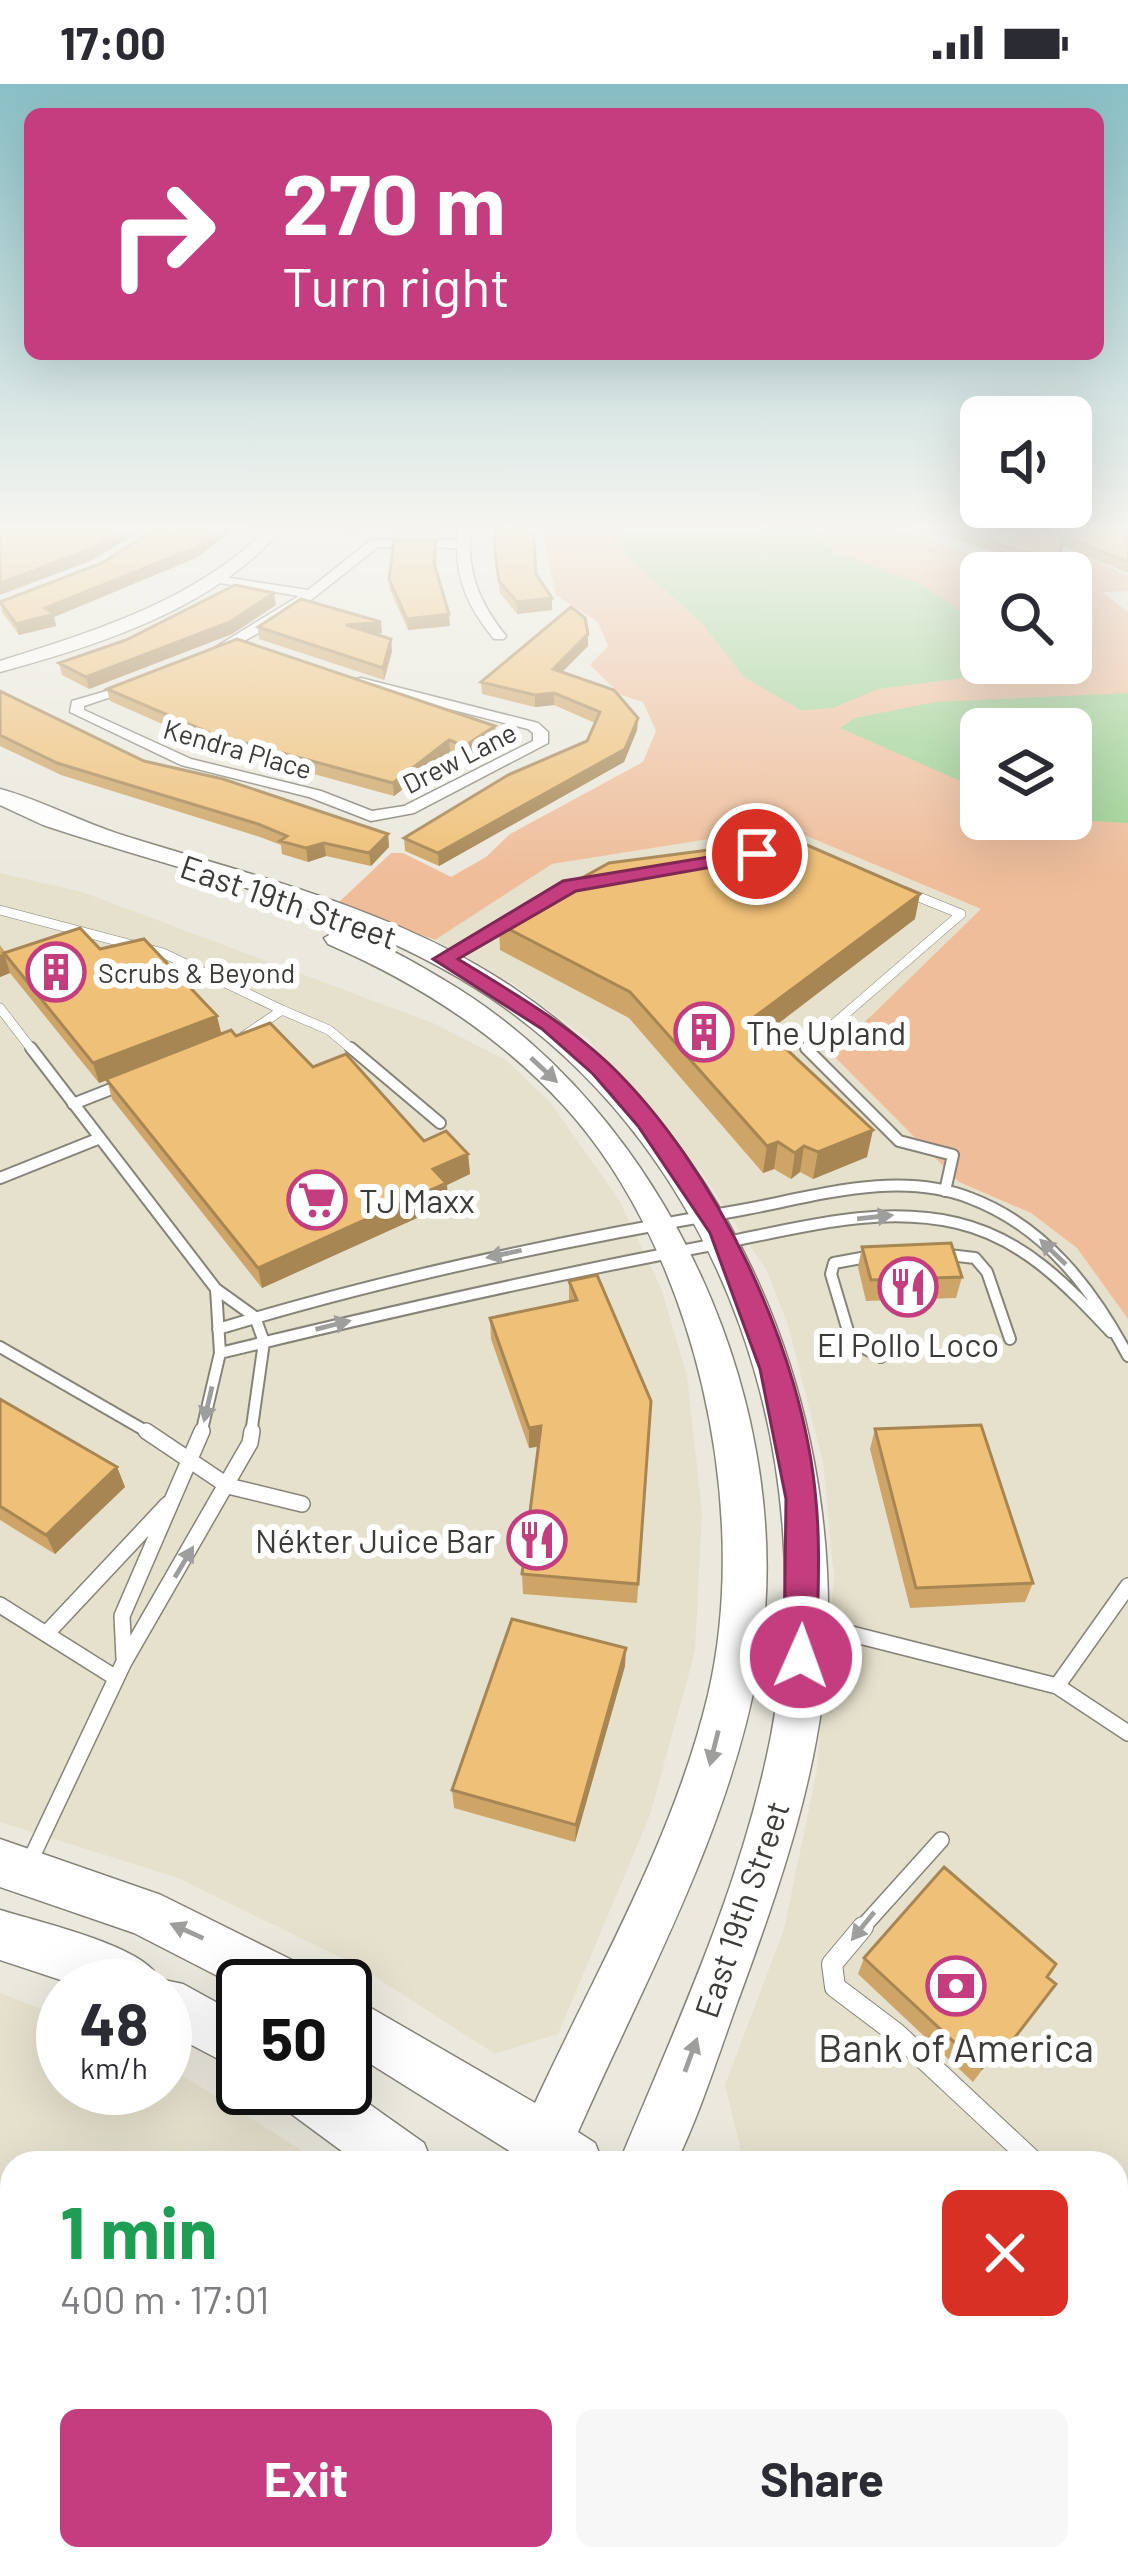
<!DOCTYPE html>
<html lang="en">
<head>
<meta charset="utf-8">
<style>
  :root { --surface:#fff; --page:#f7f7f7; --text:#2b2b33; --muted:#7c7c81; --accent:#c43d7f }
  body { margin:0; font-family:Barlow,sans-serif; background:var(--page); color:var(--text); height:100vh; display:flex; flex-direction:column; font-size:45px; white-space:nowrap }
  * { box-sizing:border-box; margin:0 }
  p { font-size:39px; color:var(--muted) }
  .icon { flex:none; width:66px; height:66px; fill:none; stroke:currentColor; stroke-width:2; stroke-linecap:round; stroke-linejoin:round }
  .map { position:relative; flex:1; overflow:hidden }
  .sheet { position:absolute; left:0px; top:2067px; width:1128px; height:420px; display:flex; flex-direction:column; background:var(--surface); border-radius:36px 36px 0 0; box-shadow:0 12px 48px #0002 }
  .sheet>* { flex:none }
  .guide { position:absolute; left:24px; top:24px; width:1080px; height:252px; border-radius:18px; box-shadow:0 12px 48px #0002; background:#c43d7f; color:#fff; overflow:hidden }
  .tools { position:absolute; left:960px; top:312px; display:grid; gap:24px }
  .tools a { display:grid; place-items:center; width:132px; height:132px; border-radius:18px; background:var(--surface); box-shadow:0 12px 48px #0002; font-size:60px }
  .speed { position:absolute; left:36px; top:1875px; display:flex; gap:24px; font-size:60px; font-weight:700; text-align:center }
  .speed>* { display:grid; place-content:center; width:156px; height:156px; border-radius:50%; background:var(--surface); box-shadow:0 12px 48px #0002; line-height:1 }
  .speed small { font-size:30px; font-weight:400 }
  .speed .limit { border:6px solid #111; border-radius:18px; background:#fff; color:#111 }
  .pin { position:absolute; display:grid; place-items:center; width:102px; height:102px; color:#fff; margin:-51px; border:6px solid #fff; border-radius:50%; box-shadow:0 3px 12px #0007 }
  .me { position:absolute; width:132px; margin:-66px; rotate:2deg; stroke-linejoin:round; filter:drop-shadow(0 0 9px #0008) }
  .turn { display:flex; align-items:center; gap:42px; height:252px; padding:0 60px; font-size:54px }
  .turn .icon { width:156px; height:156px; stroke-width:2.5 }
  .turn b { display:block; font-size:84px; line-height:102px }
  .round { display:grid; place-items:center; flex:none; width:126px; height:126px; border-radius:18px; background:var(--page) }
  .headline { display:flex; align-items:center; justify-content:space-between; height:204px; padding:0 60px }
  h1 { font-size:72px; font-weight:700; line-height:90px; color:#1e9e55 }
  .cta { display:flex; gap:24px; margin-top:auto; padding:24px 60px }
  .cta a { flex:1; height:138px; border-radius:18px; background:var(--accent); color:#fff; font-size:48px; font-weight:700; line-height:138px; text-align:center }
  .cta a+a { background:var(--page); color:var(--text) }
  .status { display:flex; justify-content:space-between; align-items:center; height:84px; padding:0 60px; background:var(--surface); direction:ltr }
  .status svg { height:33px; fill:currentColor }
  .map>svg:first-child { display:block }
  .built { fill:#e5e1cd }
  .green { fill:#efbd9a; fill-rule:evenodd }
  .water { fill:#9bd292 }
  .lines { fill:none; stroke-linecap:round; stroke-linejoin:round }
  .service-far3-casing { stroke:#868479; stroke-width:10 }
  .service-far2-casing { stroke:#868479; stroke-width:14 }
  .service-far1-casing { stroke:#868479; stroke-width:18 }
  .service-casing { stroke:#868479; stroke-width:22 }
  .minor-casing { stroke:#868479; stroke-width:3 }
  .tertiary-casing { stroke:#868479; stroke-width:3 }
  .secondary-casing { stroke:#868479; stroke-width:3 }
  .service-far3 { stroke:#fff; stroke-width:9 }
  .service-far2 { stroke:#fff; stroke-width:10 }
  .service-far1 { stroke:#fff; stroke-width:15 }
  .service { stroke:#fff; stroke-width:20 }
  .minor { fill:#fff; fill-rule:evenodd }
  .tertiary { fill:#fff; fill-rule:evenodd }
  .secondary { fill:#fff; fill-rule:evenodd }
  .wall { fill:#cea566 }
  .shaded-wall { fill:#a78653 }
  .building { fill:#efc077; stroke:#a78653; stroke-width:3 }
  .oneway { fill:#9e9e9c }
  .route { fill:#c43d7f; stroke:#7f2853; stroke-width:3 }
  .labels { text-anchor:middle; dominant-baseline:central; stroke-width:12; stroke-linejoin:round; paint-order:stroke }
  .far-street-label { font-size:27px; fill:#3d3c38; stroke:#fff }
  .far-poi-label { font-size:27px; fill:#3d3c38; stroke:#fff; text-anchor:start }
  .street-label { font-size:33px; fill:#3d3c38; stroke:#fff }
  .poi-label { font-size:33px; fill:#3d3c38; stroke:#fff; text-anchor:start }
  .near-poi-label { font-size:39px; fill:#3d3c38; stroke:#fff }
</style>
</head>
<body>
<div class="status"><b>17:00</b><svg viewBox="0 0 49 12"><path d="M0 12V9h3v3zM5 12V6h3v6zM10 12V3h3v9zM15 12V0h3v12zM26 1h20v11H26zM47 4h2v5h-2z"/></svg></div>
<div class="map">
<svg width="1128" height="2487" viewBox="0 0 1128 2487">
  <rect width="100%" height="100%" fill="#ebe9dd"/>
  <path class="built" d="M785,743L982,826L959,1098L1031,1129L1077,1164L1128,1235V2373L1116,2365V2079H744L725,2001L784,1845L816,1691L834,1493L823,1378L788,1241L767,1187L701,1088L588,955L512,899L435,856L552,780Z
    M0,789L82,808L433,939L506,976L550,1018L619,1116L661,1204L687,1292L702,1427L695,1567L650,1731L558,1950L495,1970L360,1883L178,1794L0,1738Z
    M0,1909L63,1933V2004H165V1981L322,2079H12V2475H846L862,2487H0Z"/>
  <path class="green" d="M541,443H897L980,475L1072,486L1064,476L1088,473L1128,492V507L1102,508L1128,528V1235L1077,1164L1031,1129L959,1098L832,970L981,825L785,743L552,780L435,856L338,819L391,769H403L451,793L486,773L510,750L643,678L656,647L643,618L621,611L590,581L608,562L598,538L556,511ZM981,489H1071V579H981ZM981,645H1071V735H981Z"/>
  <path class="water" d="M613,443H812L837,469L921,500L981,541V579H1035L1043,584L878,605L833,624L801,626L744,593L701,538L628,473Z
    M1128,609V739L1060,735H1071V645H981V706L840,644L855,634L936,618Z"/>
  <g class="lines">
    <defs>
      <path id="service-far3" d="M0,826L163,869L282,926L244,952
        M443,875L509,837
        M0,924L33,967
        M282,926L329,946L354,967
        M809,967L806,964L961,830L904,807"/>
      <path id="service-far2" d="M31,964L216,1205L255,1233L264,1258L251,1350
        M351,964L440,1039
        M806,964L899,1057L953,1071L945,1107
        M73,1020L124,1000
        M0,1094L100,1054
        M940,1170L975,1174L987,1188L1010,1255
        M872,1172L834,1179L831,1190L851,1257L881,1273
        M218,1245C388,1193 560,1157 736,1127C811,1114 895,1085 970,1114C1044,1142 1092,1204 1128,1272
        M0,1263L151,1350
        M220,1269C384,1229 547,1192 712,1161C793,1146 875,1120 957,1139C1022,1154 1066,1200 1111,1248
        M201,1350L220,1269L216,1205"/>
      <path id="service-far1" d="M146,1347L228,1402L302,1420
        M0,1521L116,1594
        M816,1541L1057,1602L1128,1649
        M46,1550L168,1420
        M124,1574L122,1532L202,1347
        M1057,1602L1128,1502
        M29,1779L124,1578L250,1359L252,1347
        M860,1846L941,1756"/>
      <path id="service" d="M863,1843L832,1880L835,1903L896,1949L1030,2074
        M647,2475L667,2487
        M200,2487L210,2475
        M328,2487L335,2475
        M436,2487L442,2475
        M587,2487L610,2475"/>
      <path id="minor" d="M458,443H470C467,488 478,517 506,552L504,555H494C471,527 457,500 457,464L378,463L297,527L218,572L206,569L299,512L214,498L208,494L210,491L308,506L371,456H457Z
        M361,594L538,639L548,648V659L414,729L371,737L309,713L181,681L70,628L72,617L141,597V603L84,622V626L191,675L321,707L372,727L404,722L533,657V649L528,645L356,601V595Z"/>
      <path id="tertiary" d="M269,443H284C215,524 100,561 0,588V577C98,546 195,517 269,443Z"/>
      <path id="secondary" d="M0,705C41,716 81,738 122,751C253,792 396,825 512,903C723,1044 832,1293 828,1543C826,1674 780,1802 736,1922C717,1975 700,2029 676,2079H619C677,1940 742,1800 771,1652C824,1378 727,1074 491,914C359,825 192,791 43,741L0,721Z
        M338,846C375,855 412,877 444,896C667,1027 803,1328 758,1584C729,1747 644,1898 578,2048L595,2059L603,2079H508L513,2069L345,1964V1909L535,2019C596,1887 674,1754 708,1611C752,1425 696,1167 565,1023C499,951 418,899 328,860L324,854Z
        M0,1755L161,1811L308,1884L316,1902L243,1905L134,1849L0,1803Z
        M0,1826C35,1837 146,1862 159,1895L183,1900L243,1933V1988L165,1947V1902H79L0,1876Z
        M345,2003L424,2059L432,2079H358L282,2023L274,2004Z
        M1116,2428L1128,2433V2487H1100L1090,2475H1116Z
        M886,2475H960L965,2487H891Z"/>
    </defs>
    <use href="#service-far3" class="service-far3-casing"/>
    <use href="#service-far2" class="service-far2-casing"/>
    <use href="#service-far1" class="service-far1-casing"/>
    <use href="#service" class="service-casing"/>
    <use href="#minor" class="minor-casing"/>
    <use href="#tertiary" class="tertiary-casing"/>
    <use href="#secondary" class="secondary-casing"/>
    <use href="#service-far3" class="service-far3"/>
    <use href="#service-far2" class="service-far2"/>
    <use href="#service-far1" class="service-far1"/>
    <use href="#service" class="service"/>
    <use href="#minor" class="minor"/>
    <use href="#tertiary" class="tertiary"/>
    <use href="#secondary" class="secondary"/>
  </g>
  <path class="wall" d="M330,443H373L351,452Z
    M386,443H439L438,452H395L387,447Z
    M495,443L536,490L552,526L517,530L500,509L496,480Z
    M924,443H1010L1029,451L1128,443V489L1062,462L1056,482L1018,478Z
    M174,449H229L198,473L54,533L56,542L19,551L2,528L0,516L102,479Z
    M437,468L436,483L450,542L408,546L390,506L389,495Z
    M276,521L232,550L89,605L62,591L59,579Z
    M258,543L382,549L375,550L392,567L384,596L259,555Z
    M588,562L562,588L638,634L637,646L624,678L439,782L405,767L404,754L587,657L595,639L554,621L535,623L482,610L481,598Z
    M107,605L495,642L496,655L465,674L450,669L394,712L215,663L110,617Z
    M0,607L144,677L388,750L389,763L371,782L326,772L308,778L282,770L281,761L260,753L61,691L0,662Z
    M915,835L767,948L867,1073L813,1095L800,1088L791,1095L774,1085L763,1089L629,934L500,866L499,840Z
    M0,861L6,869L100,865L221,950L236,952L313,983L424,1057L468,1070L470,1090L447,1101L448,1120L262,1204L112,1015L107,996L99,999L10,889L0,893Z
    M862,1163L962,1193L956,1214L866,1217L858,1183Z
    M569,1197L651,1317L637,1519L523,1510L522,1490L539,1362L529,1364L491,1255L490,1234L569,1218Z
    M0,1315L117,1383L125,1403L55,1470L0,1436Z
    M875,1345L1033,1499L1025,1518L910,1524L870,1365Z
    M625,1582L575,1758L454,1724L452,1706Z
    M864,1874L1048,1893L1056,1900L999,1975L994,1970L973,1998L858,1890Z"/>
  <path class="shaded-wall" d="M127,443H142L140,447L93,476L0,511V499Z
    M222,443H234L229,449L198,473L54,533L56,542L19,551L16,540L45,524Z
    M350,443H373L351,452Z
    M274,509L276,521L232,550L89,605L86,593Z
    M552,514V526L517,530V518Z
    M449,530L450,542L408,546L407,535Z
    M381,538L382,549L348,553L346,541Z
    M588,550V562L553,597V585Z
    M391,555L392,567L384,596L383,584Z
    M554,609V621L535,623V611Z
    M638,634L637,646L624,678L439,782L438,769Z
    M495,642L496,655L465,674V662Z
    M449,656L450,669L394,712L393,699Z
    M388,750L389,763L371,782L369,769Z
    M324,759L326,772L308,778L306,764Z
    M920,810L915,835L750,961L753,934Z
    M4,869L10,889L0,893V871Z
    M217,932L222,952L99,999L93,979Z
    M873,1046L867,1073L813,1095L818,1068Z
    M778,1058L774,1085L763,1089L767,1062Z
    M804,1062L800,1088L791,1095L795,1069Z
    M468,1070L470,1090L447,1101L448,1120L262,1204L258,1184L433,1085Z
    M541,1342L542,1362L529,1364V1344Z
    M117,1383L125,1403L55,1470L46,1451Z
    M626,1564L625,1582L575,1758L576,1741Z"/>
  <path class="building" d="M0,443H127L91,465L0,499Z
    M179,443H222L197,463L45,524L54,530L16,540L0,518L102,479L154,446L174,449Z
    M495,443H533L536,490L552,514L517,518L499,497L495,469Z
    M953,443H1010L1029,451L1047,443H1128V478L1064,452L1059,471L1021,468Z
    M394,457H436L434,479L449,530L407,535L389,495Z
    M235,501L274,509L230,538L86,593L59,579L126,556Z
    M301,515L381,538L346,541L391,555L383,584L258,543Z
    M571,523L585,534L588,550L553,585L614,606L638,634L625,665L438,769L404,754L508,691L587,657L600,628L554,609L535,611L481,598Z
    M237,555L495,642L465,662L449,656L393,699L212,650L107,605Z
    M0,607L144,677L223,695L388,750L369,769L324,759L306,764L280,757L287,752L258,740L57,679L0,651Z
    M793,755L920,810L753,934L873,1046L818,1068L804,1062L795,1069L778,1058L767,1062L630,908L499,840L609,779Z
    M80,844L100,865L144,855L217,932L93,979L4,869Z
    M270,939L313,983L346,970L424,1057L446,1047L468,1070L433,1085L446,1099L258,1184L106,995L231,946L236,952Z
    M951,1159L962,1193L871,1196L862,1163Z
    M597,1191L651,1317L638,1500L522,1490L541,1342L529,1344L490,1234L577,1216L569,1197Z
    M0,1315L117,1383L46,1451L0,1422Z
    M981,1341L1033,1499L916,1504L875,1345Z
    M512,1535L626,1564L576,1741L452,1706Z
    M944,1783L1056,1880L1047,1893L1056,1900L1009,1961L1004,1956L982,1984L864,1874Z"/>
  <defs><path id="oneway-solid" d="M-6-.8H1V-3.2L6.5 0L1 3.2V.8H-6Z" transform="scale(3)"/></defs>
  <g class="oneway">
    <use href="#oneway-solid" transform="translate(544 986) rotate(43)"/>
    <use href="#oneway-solid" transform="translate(875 1133) rotate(-6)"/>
    <use href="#oneway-solid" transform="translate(1053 1168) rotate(-136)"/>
    <use href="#oneway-solid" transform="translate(504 1170) rotate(168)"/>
    <use href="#oneway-solid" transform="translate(333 1241) rotate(-14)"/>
    <use href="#oneway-solid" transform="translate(208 1320) rotate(103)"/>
    <use href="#oneway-solid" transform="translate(184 1478) rotate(-59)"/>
    <use href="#oneway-solid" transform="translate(714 1664) rotate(104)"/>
    <use href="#oneway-solid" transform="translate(863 1842) rotate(129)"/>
    <use href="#oneway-solid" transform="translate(187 1847) rotate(-156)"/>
    <use href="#oneway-solid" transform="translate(691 1971) rotate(-70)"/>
  </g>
  <linearGradient id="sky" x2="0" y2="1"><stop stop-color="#89c0c6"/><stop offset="0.56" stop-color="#f6f5f0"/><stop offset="1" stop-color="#f6f5f0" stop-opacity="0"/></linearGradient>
  <rect width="1128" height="791" fill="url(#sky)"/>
  <path class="route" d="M757,765L766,770L763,774L576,807L458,875C510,907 563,937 608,979C716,1082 804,1268 816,1417C821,1468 817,1522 817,1573L812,1583L801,1588L789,1583L784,1573L786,1415L760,1285L710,1149L638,1042L593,990L542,945L433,875L563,797Z"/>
  <defs>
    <symbol id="building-ring" viewBox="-11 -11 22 22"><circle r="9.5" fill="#fff" stroke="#c43d7f" stroke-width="1.5"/><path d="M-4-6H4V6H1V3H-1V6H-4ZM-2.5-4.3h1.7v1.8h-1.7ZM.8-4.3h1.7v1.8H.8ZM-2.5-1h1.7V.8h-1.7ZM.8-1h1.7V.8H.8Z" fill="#c43d7f"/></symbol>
    <symbol id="supermarket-ring" viewBox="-11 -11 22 22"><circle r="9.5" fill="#fff" stroke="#c43d7f" stroke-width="1.5"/><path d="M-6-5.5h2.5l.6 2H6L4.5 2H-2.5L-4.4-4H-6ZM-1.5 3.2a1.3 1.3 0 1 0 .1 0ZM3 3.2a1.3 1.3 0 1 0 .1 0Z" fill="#c43d7f"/></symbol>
    <symbol id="restaurant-ring" viewBox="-11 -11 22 22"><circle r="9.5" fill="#fff" stroke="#c43d7f" stroke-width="1.5"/><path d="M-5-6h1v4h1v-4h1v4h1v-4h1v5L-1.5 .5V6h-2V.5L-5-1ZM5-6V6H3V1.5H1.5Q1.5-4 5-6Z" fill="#c43d7f"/></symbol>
    <symbol id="bank-ring" viewBox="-11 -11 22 22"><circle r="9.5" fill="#fff" stroke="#c43d7f" stroke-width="1.5"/><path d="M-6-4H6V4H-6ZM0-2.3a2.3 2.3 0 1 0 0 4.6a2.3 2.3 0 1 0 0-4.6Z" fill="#c43d7f"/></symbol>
  </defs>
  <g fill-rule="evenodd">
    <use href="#building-ring" x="23" y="855" width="66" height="66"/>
    <use href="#building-ring" x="671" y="915" width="66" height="66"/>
    <use href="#supermarket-ring" x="284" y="1083" width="66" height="66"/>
    <use href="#restaurant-ring" x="875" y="1170" width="66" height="66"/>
    <use href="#restaurant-ring" x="504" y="1423" width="66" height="66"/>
    <use href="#bank-ring" x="923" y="1869" width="66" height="66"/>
  </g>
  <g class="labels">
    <g class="far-street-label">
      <text transform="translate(238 664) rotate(16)">Kendra Place</text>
      <text transform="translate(459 673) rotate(-27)">Drew Lane</text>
    </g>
    <g class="far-poi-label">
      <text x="98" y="888">Scrubs &amp; Beyond</text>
    </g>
    <g class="street-label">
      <text transform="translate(289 817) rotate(19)">East 19th Street</text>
      <text transform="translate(741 1825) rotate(-71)">East 19th Street</text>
    </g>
    <g class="poi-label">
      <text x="746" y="948">The Upland</text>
      <text x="359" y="1116">TJ Maxx</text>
      <text x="908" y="1260" text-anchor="middle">El Pollo Loco</text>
      <text x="495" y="1456" text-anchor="end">Nékter Juice Bar</text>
    </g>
    <g class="near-poi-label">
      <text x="956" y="1962">Bank of America</text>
    </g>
  </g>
</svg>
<div class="tools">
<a><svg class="icon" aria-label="sound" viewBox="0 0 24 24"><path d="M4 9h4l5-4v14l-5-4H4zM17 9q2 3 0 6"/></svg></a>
<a><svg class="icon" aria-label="search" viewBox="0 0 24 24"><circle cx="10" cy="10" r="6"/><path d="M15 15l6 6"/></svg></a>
<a><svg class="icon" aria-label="layers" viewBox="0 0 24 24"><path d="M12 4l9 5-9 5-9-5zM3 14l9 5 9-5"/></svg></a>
</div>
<div class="speed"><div>48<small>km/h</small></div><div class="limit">50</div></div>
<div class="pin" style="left:757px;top:770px;background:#d93025"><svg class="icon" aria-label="arrive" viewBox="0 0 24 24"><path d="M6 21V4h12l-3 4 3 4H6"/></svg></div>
<svg class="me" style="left:801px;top:1573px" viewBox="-20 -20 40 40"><circle r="17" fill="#c43d7f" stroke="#fff" stroke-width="3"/><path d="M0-11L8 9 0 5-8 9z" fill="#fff"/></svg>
<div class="guide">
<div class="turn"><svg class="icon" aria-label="right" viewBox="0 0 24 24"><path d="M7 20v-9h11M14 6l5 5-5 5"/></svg><div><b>270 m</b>Turn right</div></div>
</div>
<section class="sheet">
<div class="headline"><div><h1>1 min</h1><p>400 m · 17:01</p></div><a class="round" style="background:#d93025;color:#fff"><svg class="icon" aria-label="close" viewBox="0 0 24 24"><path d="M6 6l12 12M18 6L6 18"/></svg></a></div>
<div class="cta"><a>Exit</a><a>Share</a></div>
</section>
</div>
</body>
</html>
